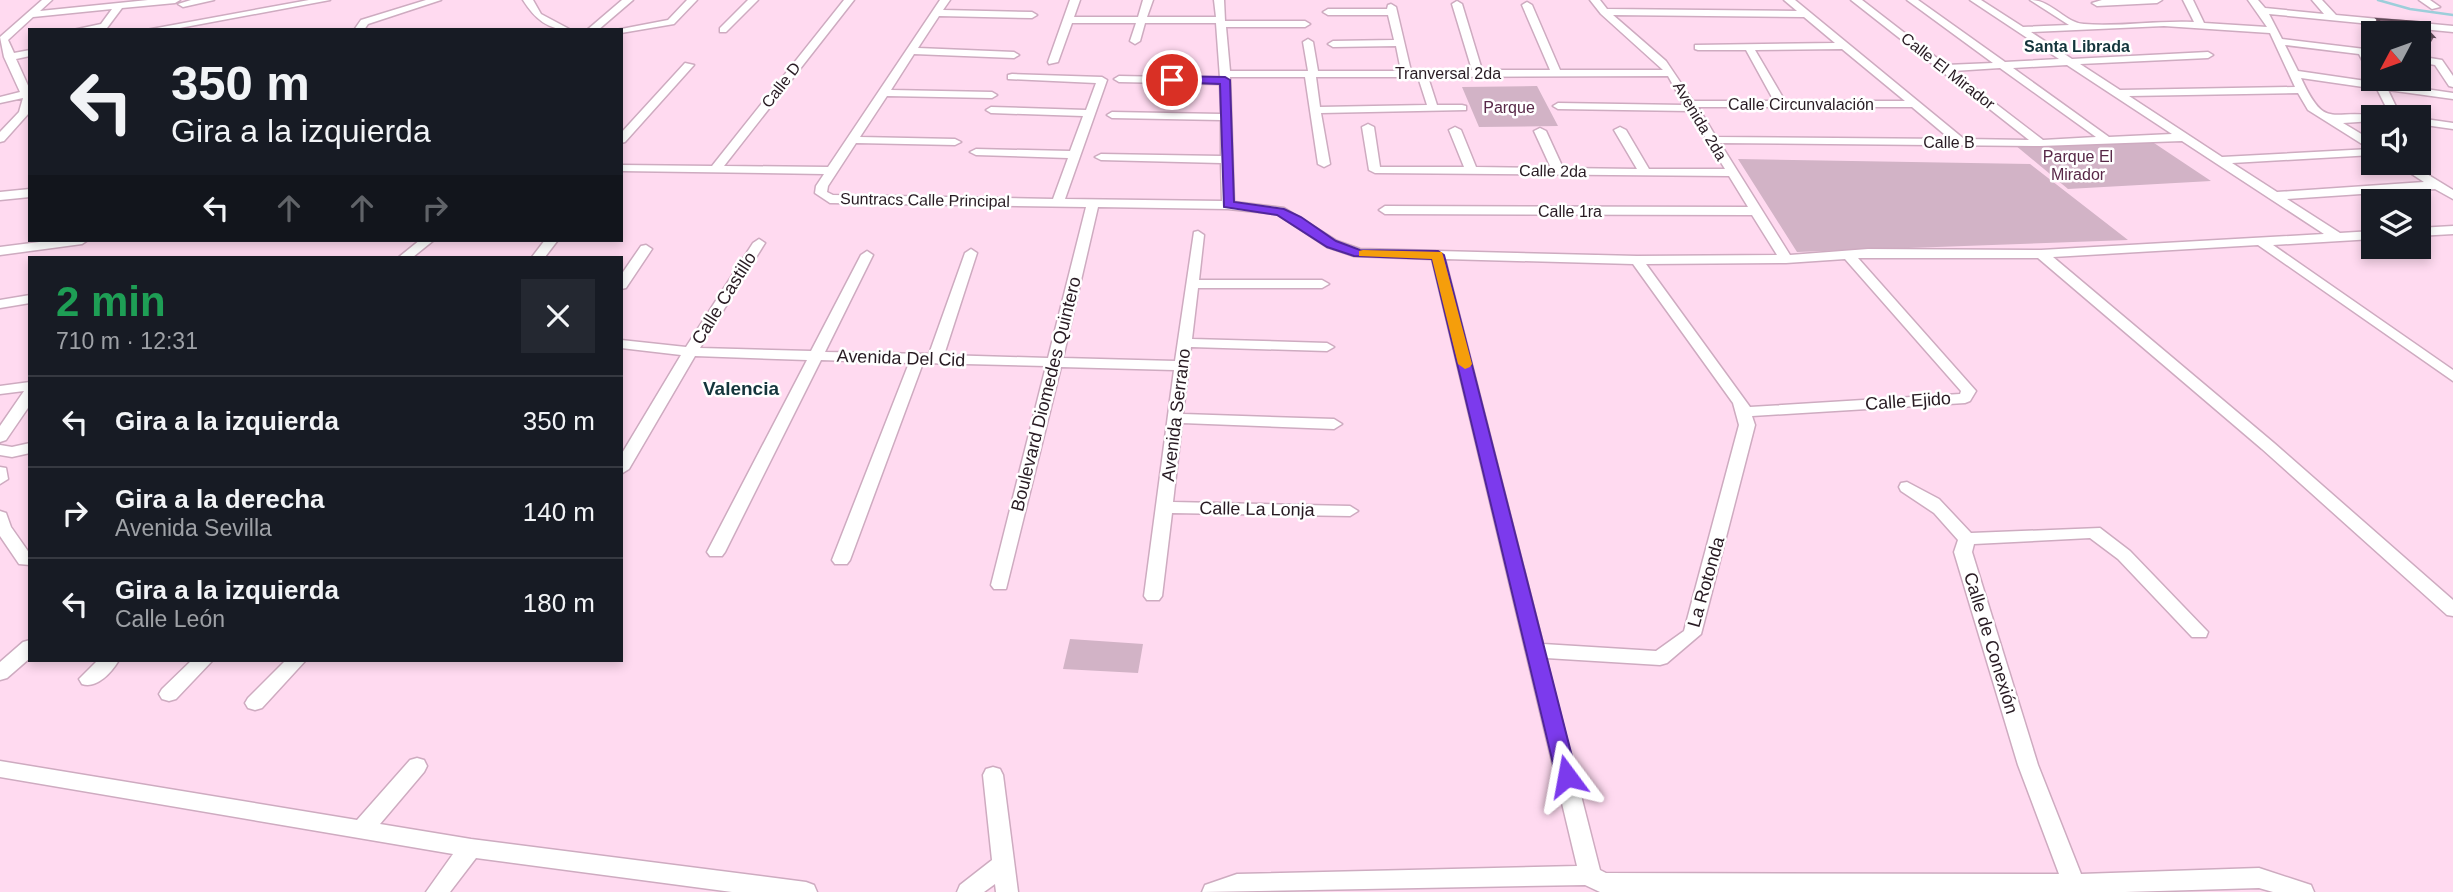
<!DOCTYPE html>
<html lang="es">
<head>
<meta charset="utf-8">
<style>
  :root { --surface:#171b24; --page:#242831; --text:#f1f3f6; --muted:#9ea1a6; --line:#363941 }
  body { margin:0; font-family:Helvetica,sans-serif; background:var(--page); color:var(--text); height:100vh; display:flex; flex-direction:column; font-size:26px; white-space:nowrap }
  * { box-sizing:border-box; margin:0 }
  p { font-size:23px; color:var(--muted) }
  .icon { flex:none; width:38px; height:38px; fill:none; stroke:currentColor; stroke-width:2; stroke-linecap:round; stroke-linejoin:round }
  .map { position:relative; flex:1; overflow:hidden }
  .drawer { position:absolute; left:28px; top:256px; width:595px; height:406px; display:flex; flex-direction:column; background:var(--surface); border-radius:0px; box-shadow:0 4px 10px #0003 }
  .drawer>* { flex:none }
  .hud { position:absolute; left:28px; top:28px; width:595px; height:214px; border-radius:0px; box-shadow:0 4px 10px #0003; background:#171b24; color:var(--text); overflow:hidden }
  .needle { width:46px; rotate:229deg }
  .controls { position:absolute; left:2361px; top:21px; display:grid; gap:14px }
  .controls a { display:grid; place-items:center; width:70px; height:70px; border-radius:0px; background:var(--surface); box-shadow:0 4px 10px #0003; font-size:35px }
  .pin { position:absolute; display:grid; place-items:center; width:60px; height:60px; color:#fff; margin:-30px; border:4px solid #fff; border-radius:50%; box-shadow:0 2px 7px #0007 }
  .me { position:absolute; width:77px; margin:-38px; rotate:347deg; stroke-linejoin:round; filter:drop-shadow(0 0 5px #0008) }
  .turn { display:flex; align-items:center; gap:24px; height:147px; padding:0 28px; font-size:32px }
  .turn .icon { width:91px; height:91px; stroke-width:2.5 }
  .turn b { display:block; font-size:49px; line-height:60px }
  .lanes { display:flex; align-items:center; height:66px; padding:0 28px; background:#0003; justify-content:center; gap:35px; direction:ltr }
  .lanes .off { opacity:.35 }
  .round { display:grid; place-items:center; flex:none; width:74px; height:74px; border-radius:0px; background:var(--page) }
  .summary { display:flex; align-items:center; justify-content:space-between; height:119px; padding:0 28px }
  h1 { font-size:42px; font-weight:600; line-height:52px; color:#1e9e55 }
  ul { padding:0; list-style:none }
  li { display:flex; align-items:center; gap:21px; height:91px; padding:0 28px; border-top:2px solid var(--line) }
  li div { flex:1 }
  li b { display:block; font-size:26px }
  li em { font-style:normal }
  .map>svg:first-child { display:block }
  .green { fill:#d2b3c6 }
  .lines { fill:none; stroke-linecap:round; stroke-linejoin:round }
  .stream { stroke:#9dceda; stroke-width:2.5 }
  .minor-casing { stroke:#ceabc0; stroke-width:3 }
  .minor { fill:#fff; fill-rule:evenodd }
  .wall { fill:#785c6d }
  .building { fill:#8b6b7f; stroke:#614b59; stroke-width:2 }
  .route { fill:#7c3aed; stroke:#51269a; stroke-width:2 }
  .slow { fill:#f59e0b }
  .labels { text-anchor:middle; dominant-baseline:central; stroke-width:5; stroke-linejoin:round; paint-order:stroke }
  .far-neighbourhood-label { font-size:16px; font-weight:bold; fill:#14353c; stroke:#fff }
  .far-street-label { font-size:16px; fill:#281b23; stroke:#fff }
  .far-park-label { font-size:16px; fill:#582848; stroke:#fff }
  .street-label { font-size:18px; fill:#281b23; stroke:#fff }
  .neighbourhood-label { font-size:19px; font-weight:bold; fill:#14353c; stroke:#fff }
</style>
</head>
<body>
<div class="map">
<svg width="2453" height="892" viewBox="0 0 2453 892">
  <rect width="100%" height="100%" fill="#ffdaf0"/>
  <path class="green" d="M1537,86L1558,126L1479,127L1462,87Z
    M2148,139L2211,181L2068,189L2015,145Z
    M1738,159L2030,164L2128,240L1797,252Z
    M1070,639L1143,644L1138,673L1063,669Z"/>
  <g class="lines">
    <path class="stream" d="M2378,0L2410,9L2453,15"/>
    <defs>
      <path id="minor" d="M42,0H52L40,11L148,0H180L175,3L122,8L107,28L73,30L101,24L112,9L33,17L8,40L14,53L30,50V56L16,59L30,90L29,113L4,141L0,142V132L19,112L23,98L0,103V97L20,92L4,57L0,37Z
        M191,0H214L183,7L178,4Z
        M309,0H330L169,30H146Z
        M426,0H441L368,24L364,30H354L361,20Z
        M523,0H533L541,14L571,30C548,30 535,19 523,0Z
        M622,0H633L598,30H587Z
        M687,0H697L674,24L621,33V30H616L668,20Z
        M748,0H758L726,32H720V28Z
        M844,0H854L724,166L828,167L940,0H950L943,10L1032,12L1037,15L1032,18L939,16L918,48L1014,52L1019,55L1014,58L914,54L891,90L992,92L997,95L992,98L887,96L860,137L955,139L961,142L955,145L856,143L828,186L827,192L833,195L1053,199L1068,158L976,155L970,152L976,149L1070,151L1083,116L991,113L986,110L991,107L1086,110L1096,83L1008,79V75L1012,74L1102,77L1107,80L1065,199L1222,201L1221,163L1101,160L1095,157L1101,154L1221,156V120L1112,118L1107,115L1112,112L1221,114L1220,84L1119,82L1114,79L1119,76L1220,78L1216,23H1145L1140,41L1135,44L1130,41L1136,23H1072L1058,62L1049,64L1048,62L1070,0H1080L1074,17H1138L1143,0H1153L1147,17H1216L1214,0H1224L1225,21H1305L1310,24L1305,27H1226L1230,71H1308L1303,42L1308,39L1313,42L1318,71H1401L1396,46L1333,47L1328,44L1333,41L1394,40L1388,15H1328L1323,12L1328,9H1387L1388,5L1391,4L1396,7L1411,71L1472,70L1452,4L1457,1L1462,4L1482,70H1550L1522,5L1527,2L1532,5L1560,70H1663L1601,14L1590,0H1600L1607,9L1797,11L1784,0H1795L1964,139L2029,140L1851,0H1862L1946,65L1993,63L1907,0H1918L2005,62L2059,59L1970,0H1981L2023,27L2069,25L2030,0C2052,0 2065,23 2084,24C2120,27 2157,20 2194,22L2183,0H2193L2204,23L2267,27L2248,0H2258L2265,8L2324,14L2312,0H2322L2336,15L2453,26V32L2269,14L2282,39L2373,50V56H2370L2373,61V74L2369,73L2359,54L2285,45L2298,71L2373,82L2374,79H2381L2384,83L2453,93V99L2388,90L2401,117H2391L2377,89L2301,78C2326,132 2331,108 2377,116L2373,117V121L2343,123L2373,141V155L2232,163L2277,192L2424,182L2395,163H2409L2453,190V199L2435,189L2287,199L2340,233L2373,231V239L2273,245L2453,370V381L2258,245L2053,257L2274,443L2453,600V616L2447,615L2262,449L2038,258H1858L1976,391L1970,401L1965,403L1752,416L1755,425L1701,634L1667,663L1660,665L1546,658L1600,870L1606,873L2059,874L2018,765L1954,552L1958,540L1934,513L1901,491L1899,487L1901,483L1907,482L1939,499L1971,533L2100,528L2130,551L2208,632L2206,637H2192L2118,559L2090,538L1974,544L1972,552L2038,765L2081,874L2259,868L2311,885L2314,892H2273L2259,888L2125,892H1600L1585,885L1202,892L1205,885L1237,874L1577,866L1432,259L1354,256L1327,247L1277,214L1228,209L1098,207L1063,358L1175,361L1194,232L1198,231L1204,235L1199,280H1322L1329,284L1322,288H1198L1192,339L1327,343L1334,347L1327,351L1191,347L1183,414L1334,419L1342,424L1334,429L1182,423L1173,502L1350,506L1358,511L1350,516L1172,513L1162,596L1159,600H1147L1144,596L1174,370L1061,367L1006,589H994L991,585L1046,366L923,363L850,560L847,564H835L832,560L909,363L821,360L725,552L722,556H710L707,552L807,360L695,356L629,469L621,474V455L681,355L621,348V340L686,347L753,243L759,239L765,243L700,348L811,351L861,255L867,251L873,255L825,352L929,354L965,253L971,249L977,253L944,355L1048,358L1086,207L830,203L815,193L816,186L824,174L621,171V165L712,166ZM1613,15L1804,17L1835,43L1695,45V49L1698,50H1746L1774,101H1693L1666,61ZM2164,26L2270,33L2295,87L2120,90L2080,64L2208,58L2213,55L2208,52L2072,59L2031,32ZM1842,49L1905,101H1785L1755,50ZM2067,65L2172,134L2109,137L2013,68ZM2000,68L2096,137L2043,140L1953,71ZM1668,76L1684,105L1558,103L1553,106L1558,109L1689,111L1725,169H1649L1626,130L1620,127L1614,130L1637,169L1563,168L1546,131L1540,128L1534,131L1551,168L1476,167L1461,130L1455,127L1449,130L1464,167H1380L1374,127L1368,124L1362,127L1369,170L1375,173L1729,176L1748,207L1385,206L1379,210L1385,214L1752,215L1777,255L1637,256L1360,249L1337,241L1284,208L1234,202L1230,77H1305L1318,164L1324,167L1330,164L1321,113L1466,110V106L1462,105H1437L1428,77ZM1316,77H1418L1427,105L1320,107ZM2298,93L2308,110L2370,149L2222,157L2129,96ZM1698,107H1912L1950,139L1716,137ZM2182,141L2324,234L2041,250L1868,249L1790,255L1720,143L2040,146ZM1445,259L1633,264L1733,403L1739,425L1684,631L1656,651L1543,644ZM1845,259L1961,391L1960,394L1750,407L1646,264L1786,263Z
        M2102,0H2162L2157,3L2097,6L2092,3Z
        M2419,0H2430L2440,7L2432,9Z
        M2418,56L2442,60L2453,76V87L2449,86L2435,65L2418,62Z
        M685,63L694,65L625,142L621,143V133Z
        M2418,118L2453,123V129L2418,124Z
        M30,189V197L0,200V192Z
        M2453,226V234L2418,236V228Z
        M55,240H88L82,244L0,255V247Z
        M420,240H434L413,257H399Z
        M545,240H558L545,257H532Z
        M646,245L652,249L626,288L621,289V275L641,246Z
        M30,295V303L0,308V300Z
        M30,382V405L6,440L0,442V426L24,391L0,394V386Z
        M30,443V453L12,457L0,455V445L12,447Z
        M0,467L6,468L8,479L0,484Z
        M0,511L6,513L11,527L30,554V565L19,564L0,536Z
        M30,640V658L7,678L0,680V662L23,642Z
        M98,660H119C112,672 97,689 82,684L79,679Z
        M192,660H213L176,699L169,701L162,699L159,694L162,689Z
        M286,660H306L262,708L255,710L248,708L245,703L248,698Z
        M417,758L424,760L427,766L424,772L380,824L471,839L806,882L814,885L817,892H732L476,858L450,892H426L453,854L0,777V761L357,820L410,760Z
        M993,767L1000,769L1003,775L1018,892H996L995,884L984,892H957L960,885L992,860L983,775L986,769Z"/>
    </defs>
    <use href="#minor" class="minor-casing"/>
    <use href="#minor" class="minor"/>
  </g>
  <path class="wall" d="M2377,19L2434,37L2427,49L2418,48V33H2374L2370,30Z"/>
  <path class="building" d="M2377,19L2420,22L2434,37L2418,35V33H2392Z"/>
  <path class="route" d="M1172,76L1225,77L1230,80L1234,202L1284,209L1301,217L1336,241L1360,250L1438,251L1444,255L1577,776L1574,782L1567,784L1559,782L1556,776L1432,259L1354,256L1327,247L1277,215L1224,207L1220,84L1168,82V77Z"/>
  <path class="slow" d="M1363,250L1442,252L1472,364L1470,367L1465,369L1458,364L1432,259L1359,256V251Z"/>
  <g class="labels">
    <g class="far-neighbourhood-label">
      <text x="2077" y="46">Santa Librada</text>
    </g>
    <g class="far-street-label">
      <text transform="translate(1948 71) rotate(38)">Calle El Mirador</text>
      <text x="1448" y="73">Tranversal 2da</text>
      <text transform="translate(781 85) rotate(-52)">Calle D</text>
      <text x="1801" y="104">Calle Circunvalación</text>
      <text transform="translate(1700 121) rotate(59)">Avenida 2da</text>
      <text x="1949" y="142">Calle B</text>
      <text transform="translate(1553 171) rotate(1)">Calle 2da</text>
      <text transform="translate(925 200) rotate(1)">Suntracs Calle Principal</text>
      <text x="1570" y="211">Calle 1ra</text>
    </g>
    <g class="far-park-label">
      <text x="1509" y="107">Parque</text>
      <text x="2078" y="156">Parque El<tspan x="2078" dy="18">Mirador</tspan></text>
    </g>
    <g class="street-label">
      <text transform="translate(724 298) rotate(-58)">Calle Castillo</text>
      <text transform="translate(901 358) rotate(2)">Avenida Del Cid</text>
      <text transform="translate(1046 394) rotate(-76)">Boulevard Diomedes Quintero</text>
      <text transform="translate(1908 401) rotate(-4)">Calle Ejido</text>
      <text transform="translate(1176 415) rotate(-83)">Avenida Serrano</text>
      <text transform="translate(1257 509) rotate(1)">Calle La Lonja</text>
      <text transform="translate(1706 582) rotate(-74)">La Rotonda</text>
      <text transform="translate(1991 643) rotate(73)">Calle de Conexión</text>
    </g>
    <g class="neighbourhood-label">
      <text x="741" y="388">Valencia</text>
    </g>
  </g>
</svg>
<div class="controls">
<a><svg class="needle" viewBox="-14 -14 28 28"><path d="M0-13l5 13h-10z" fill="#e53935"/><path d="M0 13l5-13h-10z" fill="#9ea1a6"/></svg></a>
<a><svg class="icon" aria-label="sound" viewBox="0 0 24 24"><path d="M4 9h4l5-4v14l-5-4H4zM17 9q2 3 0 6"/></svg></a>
<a><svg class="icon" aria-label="layers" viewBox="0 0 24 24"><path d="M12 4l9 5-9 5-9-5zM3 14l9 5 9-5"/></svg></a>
</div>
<div class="pin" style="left:1172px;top:80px;background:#d93025"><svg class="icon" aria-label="arrive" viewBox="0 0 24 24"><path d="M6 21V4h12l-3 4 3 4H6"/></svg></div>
<svg class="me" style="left:1567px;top:776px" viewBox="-20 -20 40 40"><path d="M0-17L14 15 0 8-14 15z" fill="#7c3aed" stroke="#fff" stroke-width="4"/></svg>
<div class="hud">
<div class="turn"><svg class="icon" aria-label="left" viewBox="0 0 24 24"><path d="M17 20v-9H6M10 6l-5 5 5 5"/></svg><div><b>350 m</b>Gira a la izquierda</div></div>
<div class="lanes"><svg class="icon" aria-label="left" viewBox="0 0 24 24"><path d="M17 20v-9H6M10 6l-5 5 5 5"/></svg><svg class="icon off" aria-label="ahead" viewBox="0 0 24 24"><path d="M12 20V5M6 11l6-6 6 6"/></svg><svg class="icon off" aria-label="ahead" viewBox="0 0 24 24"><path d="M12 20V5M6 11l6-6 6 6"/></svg><svg class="icon off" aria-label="right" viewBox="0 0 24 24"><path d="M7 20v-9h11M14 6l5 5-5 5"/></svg></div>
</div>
<section class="drawer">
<div class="summary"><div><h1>2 min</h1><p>710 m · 12:31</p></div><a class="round"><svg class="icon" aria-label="close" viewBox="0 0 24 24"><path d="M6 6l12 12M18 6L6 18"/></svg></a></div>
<ul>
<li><svg class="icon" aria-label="left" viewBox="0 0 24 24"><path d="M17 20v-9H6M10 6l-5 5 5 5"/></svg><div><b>Gira a la izquierda</b></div><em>350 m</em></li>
<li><svg class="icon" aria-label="right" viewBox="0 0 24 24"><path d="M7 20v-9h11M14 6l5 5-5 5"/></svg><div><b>Gira a la derecha</b><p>Avenida Sevilla</p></div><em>140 m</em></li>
<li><svg class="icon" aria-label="left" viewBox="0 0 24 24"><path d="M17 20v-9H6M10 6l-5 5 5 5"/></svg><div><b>Gira a la izquierda</b><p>Calle León</p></div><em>180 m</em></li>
</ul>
</section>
</div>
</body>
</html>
